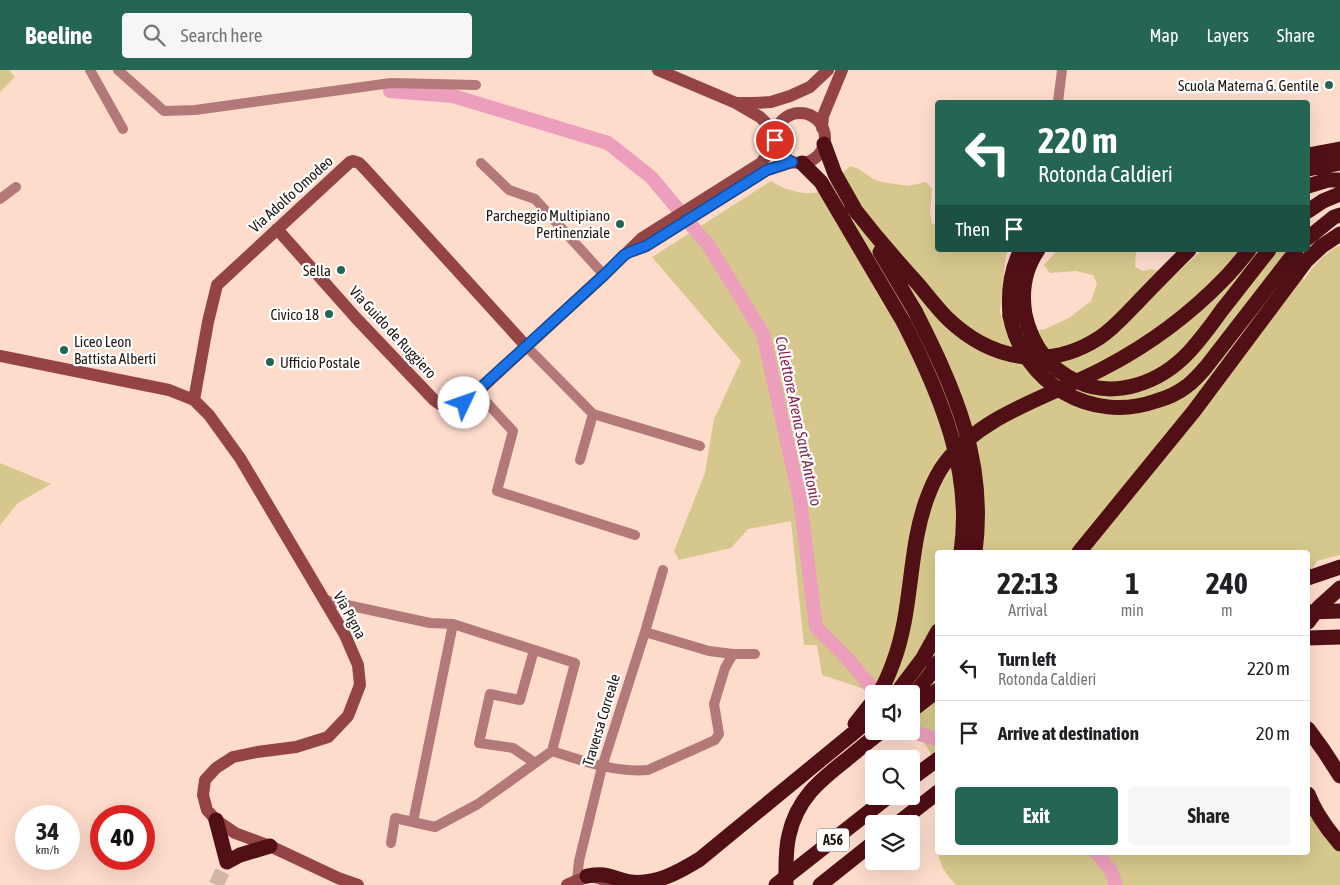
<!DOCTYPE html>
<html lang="en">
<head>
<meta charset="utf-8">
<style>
  :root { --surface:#fff; --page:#f6f6f6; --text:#202124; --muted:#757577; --line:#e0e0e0; --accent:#246553 }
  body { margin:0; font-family:"Asap Condensed",sans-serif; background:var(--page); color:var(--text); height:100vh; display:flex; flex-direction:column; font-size:19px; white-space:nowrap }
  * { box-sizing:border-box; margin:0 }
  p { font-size:16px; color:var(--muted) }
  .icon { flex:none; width:28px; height:28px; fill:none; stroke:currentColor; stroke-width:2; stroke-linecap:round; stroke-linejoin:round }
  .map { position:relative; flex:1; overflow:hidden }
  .details { position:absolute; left:935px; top:480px; width:375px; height:305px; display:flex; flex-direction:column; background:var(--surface); border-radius:5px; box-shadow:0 5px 20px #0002 }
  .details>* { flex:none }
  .guide { position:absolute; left:935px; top:30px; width:375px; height:152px; border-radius:5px; box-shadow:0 5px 20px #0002; background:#246553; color:#fff; overflow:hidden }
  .tools { position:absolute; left:865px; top:615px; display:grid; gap:10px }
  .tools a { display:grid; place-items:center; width:55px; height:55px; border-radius:5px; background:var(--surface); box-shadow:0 5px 20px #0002; font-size:25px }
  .speed { position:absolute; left:15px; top:735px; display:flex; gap:10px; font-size:25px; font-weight:700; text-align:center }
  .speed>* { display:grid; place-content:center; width:65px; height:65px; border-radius:50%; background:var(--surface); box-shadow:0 5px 20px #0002; line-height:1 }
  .speed small { font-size:12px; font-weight:400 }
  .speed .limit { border:8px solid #d22; background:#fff; color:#111 }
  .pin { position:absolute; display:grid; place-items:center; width:42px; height:42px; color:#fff; margin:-21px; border:2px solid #fff; border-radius:50%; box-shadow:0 1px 5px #0007 }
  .me { position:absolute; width:55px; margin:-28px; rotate:48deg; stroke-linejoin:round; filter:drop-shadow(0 0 4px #0008) }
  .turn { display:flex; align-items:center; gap:18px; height:105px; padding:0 20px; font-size:22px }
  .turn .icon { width:65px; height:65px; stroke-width:2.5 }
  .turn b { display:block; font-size:35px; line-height:42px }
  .then { display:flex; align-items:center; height:48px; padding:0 20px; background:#0003; gap:10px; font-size:19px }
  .eta { display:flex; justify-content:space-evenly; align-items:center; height:85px; text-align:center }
  .eta b { font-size:30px; font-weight:700; line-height:35px }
  .action { display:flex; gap:10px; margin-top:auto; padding:10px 20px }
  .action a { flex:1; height:58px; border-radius:5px; background:var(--accent); color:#fff; font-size:20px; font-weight:700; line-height:58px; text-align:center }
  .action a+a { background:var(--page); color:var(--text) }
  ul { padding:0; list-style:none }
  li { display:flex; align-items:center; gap:15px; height:65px; padding:0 20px; border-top:1px solid var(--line) }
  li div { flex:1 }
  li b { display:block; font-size:19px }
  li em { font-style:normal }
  header { display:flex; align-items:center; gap:30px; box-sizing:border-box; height:70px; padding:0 25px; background:var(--accent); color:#fff }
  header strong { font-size:24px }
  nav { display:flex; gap:28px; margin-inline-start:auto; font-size:18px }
  .search { width:350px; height:45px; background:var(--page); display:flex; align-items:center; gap:12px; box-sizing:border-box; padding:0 18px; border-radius:5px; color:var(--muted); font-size:19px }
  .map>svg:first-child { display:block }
  .green { fill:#d6c88c }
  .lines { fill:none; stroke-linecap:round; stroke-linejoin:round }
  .canal { stroke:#ed9ebc; stroke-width:14 }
  .highway-tunnel { stroke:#d2b5a7; stroke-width:15; stroke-dasharray:15 8; stroke-linecap:butt }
  .street { stroke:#b37978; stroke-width:10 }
  .secondary { stroke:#954446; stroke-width:12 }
  .highway { stroke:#510f16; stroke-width:15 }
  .highway-bridge { stroke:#510f16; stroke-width:15 }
  .route-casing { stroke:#114b97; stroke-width:12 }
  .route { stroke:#1a73e8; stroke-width:9 }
  .poi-dot { fill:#246553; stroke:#fff; stroke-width:2 }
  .labels { text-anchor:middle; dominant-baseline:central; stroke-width:4.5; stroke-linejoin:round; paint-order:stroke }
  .shield { fill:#fff; stroke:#655d59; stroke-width:1 }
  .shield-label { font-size:14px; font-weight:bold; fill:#231812 }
  .poi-label { font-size:15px; fill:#231812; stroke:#fff; text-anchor:end }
  .street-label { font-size:15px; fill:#231812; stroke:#fff }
  .water-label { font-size:16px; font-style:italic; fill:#842a54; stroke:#fff }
</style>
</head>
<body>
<header>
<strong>Beeline</strong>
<div class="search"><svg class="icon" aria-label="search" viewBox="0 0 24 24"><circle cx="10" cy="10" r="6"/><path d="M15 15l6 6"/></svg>Search here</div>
<nav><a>Map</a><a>Layers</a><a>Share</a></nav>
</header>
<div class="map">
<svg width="1340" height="815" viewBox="0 0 1340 815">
  <rect width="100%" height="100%" fill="#fedccc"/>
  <path class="green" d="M0,0H9L15,7L0,22Z
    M850,96L859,99L873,109L882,112L909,116L926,112L932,119L930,144L932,153L937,156L938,180H1009L1006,184L1000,242L1008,267L1045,259L1069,248L1091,231L1097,214L1093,205L1076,201L1050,203L1044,195L1056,182L1061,180H1136L1135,197L1143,201L1151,199L1175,205L1202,180H1283L1304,210C1315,194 1322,185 1340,175V485L1317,491L1308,505V482H938L937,693L911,653V624H874V626L864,619L822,605L817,575H804L791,451L748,459L731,478L679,490L674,481L705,403L714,349L741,291L652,187L771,111C782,119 805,126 818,122C824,119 844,102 850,96Z
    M0,393L51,414L18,433L0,455Z
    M1308,735L1326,766L1340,783V815H956C948,806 939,795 938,783L1308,782Z"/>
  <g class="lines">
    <path class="canal" d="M390,21L453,26L608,73L651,107L709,176L763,264L800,430L816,557L846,587L877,624
      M911,661L938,670
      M1096,782L1111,801L1116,815"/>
    <path class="highway-tunnel" d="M216,815L227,792"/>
    <path class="street" d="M90,0L123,59
      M118,0L164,41L195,40L391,13L476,15
      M1058,32L1062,0
      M481,93L509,120L535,129L604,205
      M0,129L16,117
      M526,276L593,344L700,376
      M477,322L513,361L497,421L635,465
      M580,390L593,344
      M324,530L430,553L453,554L575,593L552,681
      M645,562L709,581L733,584
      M534,580L520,630L490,624L479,673L513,678L535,693
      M413,752L453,554
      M391,773L395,748L435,757L478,734L552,681C583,691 615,703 648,700L715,670L719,664L714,634L725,598L733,584H755
      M577,810L579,791L602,697L645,562L663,500"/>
    <path class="secondary" d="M658,0L736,33L760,47L776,63
      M738,33H754L771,32L790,26L810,17L828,0
      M775 68a25 25 0 1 1 50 0a25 25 0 1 1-50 0Z
      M822,58L823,46L842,0
      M277,159L356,248L434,330C451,344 463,334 477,322L604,205L642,168L761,93L770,81L775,70
      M632,181L646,176L767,100L792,92
      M0,286L169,320L194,330L209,345L240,388L345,565L358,595L360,615L348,646L328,667L296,677L257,682L233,687L216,698L205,710L203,725L207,740L216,750L235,763L270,776L338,808L358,815
      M194,330L208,252L217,215L350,92L353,91L359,93L365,99L526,276
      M567,815C582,808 596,801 610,815"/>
    <path class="highway" d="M824,74L835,104L857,143
      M802,93L821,112L904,253
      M1308,99L1340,93
      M1308,116L1328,110H1340
      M852,136C873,163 895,189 918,214C928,226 937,238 948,249C991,290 1048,301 1099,268C1113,259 1124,246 1136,234C1153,216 1171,198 1189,180
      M1308,141L1323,131L1340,124
      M1308,168L1334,147L1340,145
      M880,182L915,241
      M1025,245C1021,221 1024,200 1038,180
      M1010,246C1008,223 1010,201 1021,180
      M1079,482L1194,341L1306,191L1322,176L1340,164
      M1308,508L1340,497
      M1308,552L1319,537L1340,518
      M1308,568L1340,567
      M878,624C885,615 889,604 893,593C914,538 907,478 929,423C933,413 938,402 945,393C985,342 1052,326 1106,297C1150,274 1190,244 1224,209C1233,200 1241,190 1249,180
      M896,624L923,588L938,561
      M911,629L931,603L938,592
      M911,641L938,620
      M855,654L874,630
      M1308,659L1324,681L1340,706
      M911,709L938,689
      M1308,724C1315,742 1327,759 1340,774
      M216,750L227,792L240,785L270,776
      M897,754L938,722
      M587,806C608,802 611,808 630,812C656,815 679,802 700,789L874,646
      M786,815C786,798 785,781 789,765C797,729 819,711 846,690C858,680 870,670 882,661
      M820,815L874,772"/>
    <path class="highway-bridge" d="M1308,85L1340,79
      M915,241C955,320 987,391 975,482
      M1025,245C1032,274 1048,298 1076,311C1116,330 1161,312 1189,282C1201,269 1212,254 1222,240C1238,220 1253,200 1269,180
      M1010,246C1023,313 1091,354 1156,331C1167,328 1178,323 1187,316C1194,311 1200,304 1206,297L1296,181
      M904,253C940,324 973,401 961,482
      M1308,542L1340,541
      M776,815L889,726"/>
  </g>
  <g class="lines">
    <defs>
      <path id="route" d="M464,333L604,205L624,185L630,182L646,176L767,100L792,92C782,87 777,81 775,70"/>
    </defs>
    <use href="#route" class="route-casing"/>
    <use href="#route" class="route"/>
  </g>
  <g class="poi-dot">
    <circle cx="1329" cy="15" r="5"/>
    <circle cx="620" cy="154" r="5"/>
    <circle cx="341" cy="200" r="5"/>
    <circle cx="329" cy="244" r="5"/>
    <circle cx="64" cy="280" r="5"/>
    <circle cx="270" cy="292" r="5"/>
  </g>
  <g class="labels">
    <rect class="shield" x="817" y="758.5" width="32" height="23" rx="4"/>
    <g class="shield-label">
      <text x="833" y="770">A56</text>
    </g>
    <g class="poi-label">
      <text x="1319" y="15">Scuola Materna G. Gentile</text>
      <text x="610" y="145">Parcheggio Multipiano<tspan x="610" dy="17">Pertinenziale</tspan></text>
      <text x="331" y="200">Sella</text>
      <text x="319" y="244">Civico 18</text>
      <text x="74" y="271" text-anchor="start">Liceo Leon<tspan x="74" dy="17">Battista Alberti</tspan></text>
      <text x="280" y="292" text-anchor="start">Ufficio Postale</text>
    </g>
    <g class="street-label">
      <text transform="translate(291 124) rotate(-42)">Via Adolfo Omodeo</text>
      <text transform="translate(393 262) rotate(47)">Via Guido de Ruggiero</text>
      <text transform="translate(350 545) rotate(61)">Via Pigna</text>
      <text transform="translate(601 650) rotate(-73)">Traversa Correale</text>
    </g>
    <g class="water-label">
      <text transform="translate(799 351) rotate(78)">Collettore Arena Sant'Antonio</text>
    </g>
  </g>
</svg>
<div class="tools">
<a><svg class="icon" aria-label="sound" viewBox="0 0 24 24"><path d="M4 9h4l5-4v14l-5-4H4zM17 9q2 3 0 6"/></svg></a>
<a><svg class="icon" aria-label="search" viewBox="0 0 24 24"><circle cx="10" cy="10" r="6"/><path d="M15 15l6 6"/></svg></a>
<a><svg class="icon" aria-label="layers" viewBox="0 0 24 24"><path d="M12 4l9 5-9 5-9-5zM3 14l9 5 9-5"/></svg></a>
</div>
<div class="speed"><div>34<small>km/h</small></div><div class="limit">40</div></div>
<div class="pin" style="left:775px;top:70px;background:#d93025"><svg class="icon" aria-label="arrive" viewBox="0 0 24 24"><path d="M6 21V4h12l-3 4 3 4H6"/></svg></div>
<svg class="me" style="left:464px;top:333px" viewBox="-20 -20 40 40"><circle r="19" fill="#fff"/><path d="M0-13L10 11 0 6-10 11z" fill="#1a73e8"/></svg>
<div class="guide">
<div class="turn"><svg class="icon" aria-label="left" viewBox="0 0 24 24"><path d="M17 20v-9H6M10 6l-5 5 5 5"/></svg><div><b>220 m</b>Rotonda Caldieri</div></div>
<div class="then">Then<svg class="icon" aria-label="arrive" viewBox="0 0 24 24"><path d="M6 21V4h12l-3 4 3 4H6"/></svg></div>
</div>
<section class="details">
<div class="eta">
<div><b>22:13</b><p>Arrival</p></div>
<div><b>1</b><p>min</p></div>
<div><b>240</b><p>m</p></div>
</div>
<ul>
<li><svg class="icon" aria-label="left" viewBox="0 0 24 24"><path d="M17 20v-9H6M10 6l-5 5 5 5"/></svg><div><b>Turn left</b><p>Rotonda Caldieri</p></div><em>220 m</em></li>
<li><svg class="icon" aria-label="arrive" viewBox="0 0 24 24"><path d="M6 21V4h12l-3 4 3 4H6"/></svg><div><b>Arrive at destination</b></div><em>20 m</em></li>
</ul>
<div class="action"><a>Exit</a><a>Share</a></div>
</section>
</div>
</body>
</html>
